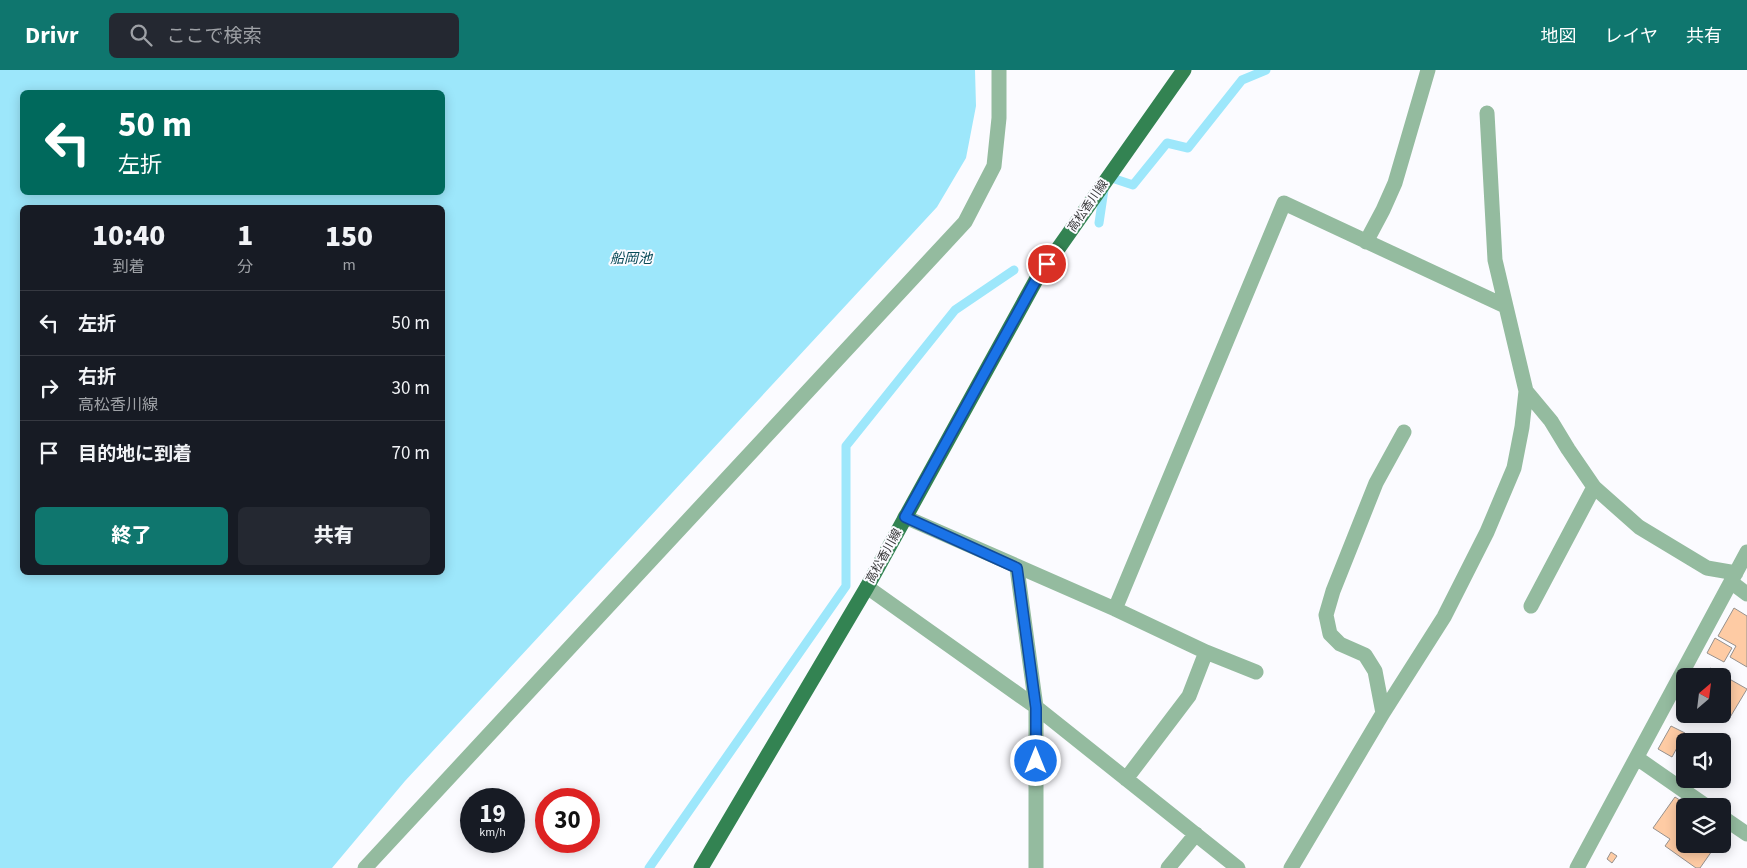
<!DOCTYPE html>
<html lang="ja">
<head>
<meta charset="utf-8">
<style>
  :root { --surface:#171b24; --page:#242831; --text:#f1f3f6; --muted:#9ea1a6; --line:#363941; --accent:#0f766e }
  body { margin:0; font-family:"Source Sans 3","Noto Sans JP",sans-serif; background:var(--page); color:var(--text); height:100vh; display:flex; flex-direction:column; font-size:19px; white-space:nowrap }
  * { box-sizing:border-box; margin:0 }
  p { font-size:16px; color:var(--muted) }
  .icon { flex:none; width:28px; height:28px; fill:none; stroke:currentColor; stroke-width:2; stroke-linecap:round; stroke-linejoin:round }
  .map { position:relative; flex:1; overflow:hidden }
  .side { position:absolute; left:20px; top:135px; width:425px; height:370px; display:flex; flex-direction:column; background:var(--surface); border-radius:8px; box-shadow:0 2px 12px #0003 }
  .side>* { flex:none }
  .banner { position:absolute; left:20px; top:20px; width:425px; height:105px; border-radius:8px; box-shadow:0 2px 12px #0003; background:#00695c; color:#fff; overflow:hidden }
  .needle { width:32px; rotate:28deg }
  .buttons { position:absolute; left:1676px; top:598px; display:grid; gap:10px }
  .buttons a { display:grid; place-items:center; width:55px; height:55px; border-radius:8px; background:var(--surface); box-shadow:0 2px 12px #0003; font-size:25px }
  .speed { position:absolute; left:460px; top:718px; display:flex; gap:10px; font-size:25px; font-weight:700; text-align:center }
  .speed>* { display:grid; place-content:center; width:65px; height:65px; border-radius:50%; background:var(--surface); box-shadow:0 2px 12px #0003; line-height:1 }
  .speed small { font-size:12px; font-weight:400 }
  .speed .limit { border:8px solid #d22; background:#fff; color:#111 }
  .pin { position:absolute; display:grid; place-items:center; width:42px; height:42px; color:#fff; margin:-21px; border:2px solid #fff; border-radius:50%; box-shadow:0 1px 5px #0007 }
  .me { position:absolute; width:55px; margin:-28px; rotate:0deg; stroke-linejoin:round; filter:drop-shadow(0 0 4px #0008) }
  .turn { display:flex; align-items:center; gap:18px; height:105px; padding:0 15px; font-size:22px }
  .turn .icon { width:65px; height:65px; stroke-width:2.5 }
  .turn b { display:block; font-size:35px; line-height:42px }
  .eta { display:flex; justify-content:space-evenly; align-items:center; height:85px; text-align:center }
  .eta b { font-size:30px; font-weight:800; line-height:35px }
  .button { display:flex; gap:10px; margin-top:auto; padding:10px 15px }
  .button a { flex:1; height:58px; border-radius:8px; background:var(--accent); color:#fff; font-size:20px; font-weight:800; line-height:58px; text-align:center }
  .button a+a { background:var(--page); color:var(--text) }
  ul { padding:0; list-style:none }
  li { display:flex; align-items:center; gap:15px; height:65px; padding:0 15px; border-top:1px solid var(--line) }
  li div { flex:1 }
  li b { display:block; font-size:19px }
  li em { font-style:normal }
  header { display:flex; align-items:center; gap:30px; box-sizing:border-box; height:70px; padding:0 25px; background:var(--accent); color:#fff }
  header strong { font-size:24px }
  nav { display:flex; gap:28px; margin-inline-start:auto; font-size:18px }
  .search { width:350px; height:45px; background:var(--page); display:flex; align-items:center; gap:12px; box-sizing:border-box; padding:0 18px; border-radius:8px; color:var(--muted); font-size:19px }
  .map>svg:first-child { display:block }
  .water { fill:#9de7fb; fill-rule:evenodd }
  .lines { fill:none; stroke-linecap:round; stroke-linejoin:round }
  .stream { stroke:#9de7fb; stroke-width:9 }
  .building { fill:#fecba4; stroke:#96918e }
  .minor { stroke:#94bb9f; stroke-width:15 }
  .major { stroke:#338352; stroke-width:15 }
  .route-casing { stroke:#114b97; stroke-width:12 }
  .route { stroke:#1a73e8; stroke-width:9 }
  .labels { text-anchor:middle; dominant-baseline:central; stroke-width:4; stroke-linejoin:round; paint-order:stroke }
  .street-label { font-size:12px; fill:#373739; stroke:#fbfbff }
  .water-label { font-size:14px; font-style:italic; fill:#084a57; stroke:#fbfbff }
</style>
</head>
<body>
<header>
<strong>Drivr</strong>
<div class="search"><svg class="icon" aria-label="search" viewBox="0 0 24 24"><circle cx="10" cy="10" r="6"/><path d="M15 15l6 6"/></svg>ここで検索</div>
<nav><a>地図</a><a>レイヤ</a><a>共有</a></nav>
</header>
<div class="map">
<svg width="1747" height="798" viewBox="0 0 1747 798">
  <rect width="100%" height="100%" fill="#fbfbff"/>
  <path class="water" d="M0,0H975L976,36L966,88L937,137L405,711L332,798H0ZM22,22H442V122H22ZM22,138H442V502H22Z"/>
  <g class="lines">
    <path class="stream" d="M1099,153L1106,106L1133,115L1167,73L1188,78L1242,10L1266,0
      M649,798L846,516V376L955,240L1014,200"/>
  </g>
  <path class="building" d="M1734,538L1747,546V597L1730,587L1736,576L1718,566Z
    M1715,568L1732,578L1724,592L1707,583Z
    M1710,598L1747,619L1729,649L1720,644H1722V606H1705Z
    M1671,656L1685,663L1672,687L1658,679Z
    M1685,685V695L1680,692Z
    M1675,727L1689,736H1685V774H1708L1714,778L1700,798H1696L1665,776L1670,769L1653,758Z
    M1611,782L1617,786L1612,793L1607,789Z"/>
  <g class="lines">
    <path class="minor" d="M1487,43L1495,190L1526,321L1551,351L1568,379L1594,417L1639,457L1707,498L1736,503
      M1366,172L1383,140L1395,113L1428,0
      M905,447L1115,539L1206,582L1256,602
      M1017,498L1036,637V798
      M1731,512L1747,524
      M867,517L1036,637L1238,798
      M1531,536L1594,417
      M1115,539L1284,133L1505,236
      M1383,643L1375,601L1365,585L1340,574L1330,564L1326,545L1333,521L1376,413L1404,362
      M1637,688L1706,736
      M1126,709L1189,626L1206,582
      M1722,747L1747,764
      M365,798L965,152L994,96L999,48V0
      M1168,798L1196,764
      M1291,798L1383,643L1444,547L1487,462L1514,398L1522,357L1526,321
      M1577,798L1747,482"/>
    <path class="major" d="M701,798L867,517L1036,210L1184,0"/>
  </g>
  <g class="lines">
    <defs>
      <path id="route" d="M1036,691V638L1017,498L905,447L1036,210L1047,194"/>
    </defs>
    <use href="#route" class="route-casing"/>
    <use href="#route" class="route"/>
  </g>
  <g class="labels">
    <g class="street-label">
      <text transform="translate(1088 136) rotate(-55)">高松香川線</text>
      <text transform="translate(884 486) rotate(-61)">高松香川線</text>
    </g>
    <g class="water-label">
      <text x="631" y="189">船岡池</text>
    </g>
  </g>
</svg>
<div class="buttons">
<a><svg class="needle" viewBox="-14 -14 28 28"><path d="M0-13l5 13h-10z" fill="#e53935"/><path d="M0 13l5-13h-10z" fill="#9ea1a6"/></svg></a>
<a><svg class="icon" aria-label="sound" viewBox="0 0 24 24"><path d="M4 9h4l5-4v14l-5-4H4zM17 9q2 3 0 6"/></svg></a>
<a><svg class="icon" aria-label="layers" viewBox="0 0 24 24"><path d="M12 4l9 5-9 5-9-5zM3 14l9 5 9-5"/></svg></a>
</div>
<div class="speed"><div>19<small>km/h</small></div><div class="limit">30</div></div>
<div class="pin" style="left:1047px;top:194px;background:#d93025"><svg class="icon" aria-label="arrive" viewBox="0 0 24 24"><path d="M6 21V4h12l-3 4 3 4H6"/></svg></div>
<svg class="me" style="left:1036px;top:691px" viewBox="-20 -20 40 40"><circle r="17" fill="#1a73e8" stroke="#fff" stroke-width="3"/><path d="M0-11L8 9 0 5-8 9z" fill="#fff"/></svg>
<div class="banner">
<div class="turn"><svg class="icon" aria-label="left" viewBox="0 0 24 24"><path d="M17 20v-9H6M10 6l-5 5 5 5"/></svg><div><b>50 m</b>左折</div></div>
</div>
<section class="side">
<div class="eta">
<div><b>10:40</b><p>到着</p></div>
<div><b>1</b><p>分</p></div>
<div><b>150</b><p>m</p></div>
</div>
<ul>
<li><svg class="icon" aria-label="left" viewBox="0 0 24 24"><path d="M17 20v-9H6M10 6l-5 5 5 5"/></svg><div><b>左折</b></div><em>50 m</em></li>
<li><svg class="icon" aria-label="right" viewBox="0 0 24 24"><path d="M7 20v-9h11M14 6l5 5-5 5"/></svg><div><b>右折</b><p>高松香川線</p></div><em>30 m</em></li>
<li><svg class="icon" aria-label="arrive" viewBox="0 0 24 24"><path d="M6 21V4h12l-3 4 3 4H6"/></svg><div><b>目的地に到着</b></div><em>70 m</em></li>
</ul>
<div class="button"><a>終了</a><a>共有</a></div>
</section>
</div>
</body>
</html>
